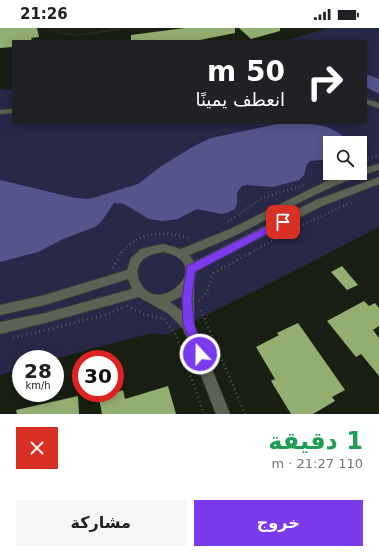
<!DOCTYPE html>
<html lang="ar">
<head>
<meta charset="utf-8">
<style>
  :root { --surface:#fff; --page:#f6f6f6; --text:#202124; --muted:#757577; --accent:#7c3aed }
  body { margin:0; font-family:"DejaVu Sans",Vazirmatn,sans-serif; background:var(--page); color:var(--text); direction:rtl; height:100vh; display:flex; flex-direction:column; font-size:15px; white-space:nowrap }
  * { box-sizing:border-box; margin:0 }
  p { font-size:13px; color:var(--muted) }
  .icon { flex:none; width:22px; height:22px; fill:none; stroke:currentColor; stroke-width:2; stroke-linecap:round; stroke-linejoin:round }
  .map { position:relative; height:386px; overflow:hidden; direction:ltr }
  .panel { display:flex; flex-direction:column; background:var(--surface); flex:1 }
  .panel>* { flex:none }
  .guide { position:absolute; left:12px; top:12px; width:355px; height:84px; border-radius:0px; box-shadow:0 2px 10px #0003; direction:rtl; background:#202124; color:#fff; overflow:hidden }
  .fabs { position:absolute; left:323px; top:108px; display:grid; gap:8px }
  .fabs a { display:grid; place-items:center; width:44px; height:44px; border-radius:0px; background:var(--surface); box-shadow:0 2px 10px #0003; font-size:20px }
  .speed { position:absolute; left:12px; top:322px; display:flex; gap:8px; font-size:20px; font-weight:700; text-align:center }
  .speed>* { display:grid; place-content:center; width:52px; height:52px; border-radius:50%; background:var(--surface); box-shadow:0 2px 10px #0003; line-height:1 }
  .speed small { font-size:10px; font-weight:400 }
  .speed .limit { border:6px solid #d22; background:#fff; color:#111 }
  .pin { position:absolute; display:grid; place-items:center; width:34px; height:34px; color:#fff; margin:-17px; border-radius:8px; box-shadow:0 2px 6px #0006 }
  .me { position:absolute; width:44px; margin:-22px; rotate:339deg; stroke-linejoin:round; filter:drop-shadow(0 0 3px #0008) }
  .turn { display:flex; align-items:center; gap:14px; height:84px; padding:0 16px; font-size:18px }
  .turn .icon { width:52px; height:52px; stroke-width:2.5 }
  .turn b { display:block; font-size:28px; line-height:34px }
  .round { display:grid; place-items:center; flex:none; width:42px; height:42px; border-radius:0px; background:var(--page) }
  .overview { display:flex; align-items:center; justify-content:space-between; height:68px; padding:0 16px }
  h1 { font-size:24px; font-weight:600; line-height:30px; color:#1e9e55 }
  .action { display:flex; gap:8px; margin-top:auto; padding:8px 16px }
  .action a { flex:1; height:46px; border-radius:0px; background:var(--accent); color:#fff; font-size:16px; font-weight:600; line-height:46px; text-align:center }
  .action a+a { background:var(--page); color:var(--text) }
  .status { display:flex; justify-content:space-between; align-items:center; height:28px; padding:0 20px; background:var(--surface); direction:ltr }
  .status svg { height:11px; fill:currentColor }
  .map>svg:first-child { display:block }
  .green { fill:#282848; fill-rule:evenodd }
  .water { fill:#55558c }
  .building { fill:#93ae71 }
  .lines { fill:none; stroke-linecap:round; stroke-linejoin:round }
  .minor-casing { stroke:#363932; stroke-width:2 }
  .path-far2 { stroke:#565b50; stroke-width:1.5; stroke-dasharray:0.5 2; stroke-linecap:butt }
  .path-far1 { stroke:#565b50; stroke-width:2; stroke-dasharray:1 3; stroke-linecap:butt }
  .path { stroke:#565b50; stroke-width:2.5; stroke-dasharray:1 3.5; stroke-linecap:butt }
  .minor { fill:#5c6354; fill-rule:evenodd }
  .route { fill:#7c3aed; stroke:#51269a }
</style>
</head>
<body>
<div class="status"><b>21:26</b><svg viewBox="0 0 49 12"><path d="M0 12V9h3v3zM5 12V6h3v6zM10 12V3h3v9zM15 12V0h3v12zM26 1h20v11H26zM47 4h2v5h-2z"/></svg></div>
<div class="map">
<svg width="379" height="386" viewBox="0 0 379 386">
  <rect width="100%" height="100%" fill="#191f12"/>
  <path class="green" d="M329,0H379V199L263,259L166,307L152,305L54,331H21V341L0,347V61L13,62V95H366V13H284ZM330,115H360V145H330Z"/>
  <path class="water" d="M368,47L379,51V66L366,59V49Z
    M278,96C303,96 332,92 349,115H330V131L310,133L307,136L304,147L299,152L273,159L247,157L242,158L237,164V175L235,181L227,185L221,186L197,181L178,191L162,193L149,191L124,176L114,175L101,194L95,199L63,211L38,224L0,234V152L75,170L89,171L138,156L160,139L194,118L211,110Z"/>
  <path class="building" d="M0,0H37L39,9L31,10L32,12L13,13V19L0,20Z
    M185,0H235V5L195,13H131V7Z
    M239,0H280V3L251,11Z
    M342,238L358,257L347,262L331,244Z
    M364,273L369,278L375,275L379,280V298L373,302L379,310V348L361,326L356,329L327,293Z
    M298,295L345,362L332,369L335,373L313,386H291L271,353L275,351L256,319L279,307L277,305Z
    M168,358L176,386H102L98,365H115L123,362L125,371Z
    M78,368L79,386H17L16,382Z"/>
  <g class="lines">
    <defs>
      <path id="minor" d="M366,71L379,75V80L366,76Z
        M13,81V85L0,86V82Z
        M379,136V142C332,155 291,179 248,201C229,211 209,219 189,227L194,234L316,172L379,149V156L322,178L196,243L194,256V297L230,386H216L183,300L169,286L139,269L45,295L0,306V294L45,285L132,261L128,251L45,277L0,287V277L45,267L127,242L131,230L141,221L163,216L181,221L230,201L327,153L348,145H360V141ZM163,224C215,234 164,286 143,259C135,249 135,235 148,228C152,226 158,225 163,224ZM182,268V283L170,274Z"/>
    </defs>
    <use href="#minor" class="minor-casing"/>
    <path class="path-far2" d="M50,0C70,13 102,3 124,0"/>
    <path class="path-far1" d="M360,132L379,128
      M228,194L262,170L304,157
      M121,225C139,203 166,202 190,211
      M250,225L298,199L352,174"/>
    <path class="path" d="M113,240L122,224
      M213,245L252,224
      M199,273L207,264L213,245
      M127,278L144,286L164,291
      M201,282L245,386
      M164,291L176,307L204,386
      M13,310L106,287L122,280"/>
    <use href="#minor" class="minor"/>
  </g>
  <path class="route" d="M283,190L287,194L286,196L195,244L192,270L194,296L205,326L204,330L200,332L196,330L183,296L182,270L187,238Z"/>
</svg>
<div class="fabs">
<a><svg class="icon" aria-label="search" viewBox="0 0 24 24"><circle cx="10" cy="10" r="6"/><path d="M15 15l6 6"/></svg></a>
</div>
<div class="speed"><div>28<small>km/h</small></div><div class="limit">30</div></div>
<div class="pin" style="left:283px;top:194px;background:#d93025"><svg class="icon" aria-label="arrive" viewBox="0 0 24 24"><path d="M6 21V4h12l-3 4 3 4H6"/></svg></div>
<svg class="me" style="left:200px;top:326px" viewBox="-20 -20 40 40"><circle r="17" fill="#7c3aed" stroke="#fff" stroke-width="3"/><path d="M0-11L8 9 0 5-8 9z" fill="#fff"/></svg>
<div class="guide">
<div class="turn"><svg class="icon" aria-label="right" viewBox="0 0 24 24"><path d="M7 20v-9h11M14 6l5 5-5 5"/></svg><div><b>50 m</b>انعطف يمينًا</div></div>
</div>
</div>
<section class="panel">
<div class="overview"><div><h1>1 دقيقة</h1><p>110 m · 21:27</p></div><a class="round" style="background:#d93025;color:#fff"><svg class="icon" aria-label="close" viewBox="0 0 24 24"><path d="M6 6l12 12M18 6L6 18"/></svg></a></div>
<div class="action"><a>خروج</a><a>مشاركة</a></div>
</section>
</body>
</html>
